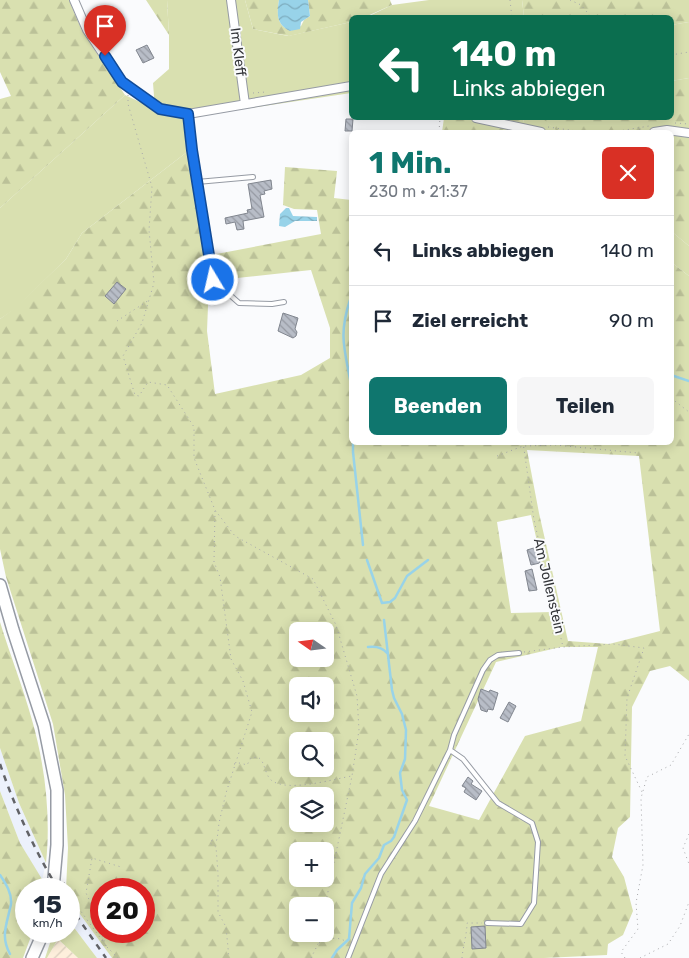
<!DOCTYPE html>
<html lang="de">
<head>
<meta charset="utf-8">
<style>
  :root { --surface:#fff; --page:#f6f6f7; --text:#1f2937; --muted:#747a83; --line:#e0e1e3; --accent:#0f766e }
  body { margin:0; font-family:Rubik,sans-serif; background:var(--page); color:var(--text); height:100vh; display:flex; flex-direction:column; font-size:19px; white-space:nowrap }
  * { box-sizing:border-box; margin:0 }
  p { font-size:16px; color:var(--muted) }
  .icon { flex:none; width:28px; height:28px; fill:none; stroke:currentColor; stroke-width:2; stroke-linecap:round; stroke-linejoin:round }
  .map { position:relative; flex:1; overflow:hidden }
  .drawer { position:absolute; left:349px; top:130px; width:325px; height:315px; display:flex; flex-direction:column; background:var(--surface); border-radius:8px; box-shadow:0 2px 12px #0003 }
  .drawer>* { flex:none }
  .guide { position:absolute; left:349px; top:15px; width:325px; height:105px; border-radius:8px; box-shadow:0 2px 12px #0003; background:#0b6e4f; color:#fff; overflow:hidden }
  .needle { width:32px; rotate:284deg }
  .tools { position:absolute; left:289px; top:622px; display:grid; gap:10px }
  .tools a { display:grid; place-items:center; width:45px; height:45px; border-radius:8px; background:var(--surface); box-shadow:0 2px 12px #0003; font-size:25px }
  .speed { position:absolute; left:15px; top:878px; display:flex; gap:10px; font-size:25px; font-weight:700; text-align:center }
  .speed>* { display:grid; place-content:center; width:65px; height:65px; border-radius:50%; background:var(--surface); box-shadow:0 2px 12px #0003; line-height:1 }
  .speed small { font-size:12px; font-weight:400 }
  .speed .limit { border:8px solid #d22; background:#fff; color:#111 }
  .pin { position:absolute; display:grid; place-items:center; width:42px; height:42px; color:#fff; margin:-51px -21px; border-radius:50% 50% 50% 0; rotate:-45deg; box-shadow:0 0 5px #0007 }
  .pin .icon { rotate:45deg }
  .me { position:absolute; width:55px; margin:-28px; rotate:351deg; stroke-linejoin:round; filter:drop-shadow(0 0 4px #0008) }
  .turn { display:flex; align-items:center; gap:18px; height:105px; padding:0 20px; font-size:22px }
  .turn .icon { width:65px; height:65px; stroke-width:2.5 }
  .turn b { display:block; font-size:35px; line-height:42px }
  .round { display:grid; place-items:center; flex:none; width:52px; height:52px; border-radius:8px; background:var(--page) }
  .head { display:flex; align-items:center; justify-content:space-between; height:85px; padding:0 20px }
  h1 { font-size:30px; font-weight:700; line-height:38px; color:var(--accent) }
  .button { display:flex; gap:10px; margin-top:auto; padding:10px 20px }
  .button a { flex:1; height:58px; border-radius:8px; background:var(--accent); color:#fff; font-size:20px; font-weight:700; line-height:58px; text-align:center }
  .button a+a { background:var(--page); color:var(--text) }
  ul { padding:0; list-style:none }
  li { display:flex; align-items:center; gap:15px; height:70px; padding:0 20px; border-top:1px solid var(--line) }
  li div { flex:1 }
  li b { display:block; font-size:19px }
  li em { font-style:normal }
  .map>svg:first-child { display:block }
  .built { fill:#ecf1fc }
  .industrial { fill:url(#industrial-furrows) }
  .green { fill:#d9e0b0 }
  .forest { fill:url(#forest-firs); fill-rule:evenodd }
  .water { fill:url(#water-waves) }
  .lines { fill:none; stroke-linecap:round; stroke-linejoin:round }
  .stream { stroke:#98d3e9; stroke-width:2.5 }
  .building { fill:url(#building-back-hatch); stroke:#81868f }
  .service-casing { stroke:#969ba4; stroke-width:6 }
  .minor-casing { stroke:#969ba4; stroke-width:10 }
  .primary-casing { stroke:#969ba4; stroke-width:14 }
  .path { stroke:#a7a8ab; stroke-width:1; stroke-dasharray:1 4; stroke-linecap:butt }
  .service { stroke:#fff; stroke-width:4 }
  .minor { stroke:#fff; stroke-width:8 }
  .primary { stroke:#fff; stroke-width:11 }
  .rail { stroke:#626367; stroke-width:2.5; stroke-dasharray:6 6; stroke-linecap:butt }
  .route-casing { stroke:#114b97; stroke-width:12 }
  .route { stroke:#1a73e8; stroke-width:9 }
  .labels { text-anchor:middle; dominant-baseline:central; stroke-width:4; stroke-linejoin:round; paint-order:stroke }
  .street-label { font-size:14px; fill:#34363a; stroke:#fafbfd }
</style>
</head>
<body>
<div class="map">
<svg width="689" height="958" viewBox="0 0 689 958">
  <defs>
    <pattern id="industrial-furrows" width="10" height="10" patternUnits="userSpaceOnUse" patternTransform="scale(1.25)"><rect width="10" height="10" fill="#feefdc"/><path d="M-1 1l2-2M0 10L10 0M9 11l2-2" fill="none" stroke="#dacebe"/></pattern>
    <pattern id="forest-firs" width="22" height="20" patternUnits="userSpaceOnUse" patternTransform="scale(1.25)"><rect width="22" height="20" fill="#d9e0b0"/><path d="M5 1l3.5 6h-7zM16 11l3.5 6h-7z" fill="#bbc198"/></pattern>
    <pattern id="water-waves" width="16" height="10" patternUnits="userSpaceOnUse" patternTransform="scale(1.25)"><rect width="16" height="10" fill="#98d3e9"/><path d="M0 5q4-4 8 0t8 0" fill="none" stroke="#7dacbe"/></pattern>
    <pattern id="building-back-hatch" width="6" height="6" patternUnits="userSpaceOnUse" patternTransform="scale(1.25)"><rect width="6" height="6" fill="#b8bdc7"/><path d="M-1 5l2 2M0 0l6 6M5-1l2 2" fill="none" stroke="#969aa3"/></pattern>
  </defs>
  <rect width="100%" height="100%" fill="#fafbfd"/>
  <path class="built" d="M0,748L19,803L46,863L42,880L20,843L0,791Z
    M69,899L112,958H97L69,921Z"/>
  <path class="industrial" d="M58,939L78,958H47Z"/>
  <path class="green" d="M167,0H245L253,29L288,36L351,22V93L183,118L187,152L82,233L66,259L15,309L0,319V208L125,95L155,109L153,83L169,69V35Z
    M429,0H522L524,17L365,18L392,5Z
    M689,22V78L671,81V25Z
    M524,118H543L558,132H521Z
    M671,231L689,246V276L671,262Z
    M69,921L97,958H78L58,939L47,958H45L54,931H69Z"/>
  <path class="forest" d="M0,0H69L82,31L125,95L0,208V99L11,96L0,72Z
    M146,0H167L169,35Z
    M245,0H279C277,14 276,24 290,31L301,26L304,20L310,16L308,0H390L392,5L365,17L351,18V22L289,36L253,29Z
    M522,0H689V22L671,25V18L524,17Z
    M689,78V246L671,231V132H558L542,118H671V81Z
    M444,118H524L521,132H442Z
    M187,152L206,256L321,234L317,210L294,209L283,205L285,167L337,171L334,198L351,200V442H671V262L689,276V681L670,666L650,671L632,707L630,817L618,828L612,857L624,877L633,911L623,935L608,944L607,955L544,958H112L69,899V889H66L68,848L65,795L53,724L6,577L0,549V319L15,308L66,259L82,233ZM311,270L330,328V358L301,375L215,394L207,331L209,281ZM527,450L639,456L660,631L609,644L568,641L539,513ZM531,515L553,612L511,613L497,522ZM298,631H325V659H298ZM561,647H598L581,721L525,736L479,820L429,806L496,662ZM298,686H325V714H298ZM298,741H325V769H298ZM298,796H325V824H298ZM298,851H325V879H298ZM101,889H144V931H101ZM298,906H325V934H298Z
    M0,622C10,655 23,687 32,720C45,765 51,816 46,863L19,803L0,748Z
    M0,791L20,843L45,884L44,889H26V931H33L23,958H0Z"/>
  <path class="water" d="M279,0H308L310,16L301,22L300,29L290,31C276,24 277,14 279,0Z
    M286,208H289L293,216L317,217V221H295L285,227L279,226L280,214Z"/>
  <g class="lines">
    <path class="stream" d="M350,300C338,336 345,350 351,385
      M671,375L689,381
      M353,442V452L363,545
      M367,560L382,603L390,602L395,598L407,576L428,560
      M368,647C376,646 382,647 387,653
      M0,875C6,884 12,893 11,904C7,924 0,936 10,954
      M332,958L337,950L349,939L352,903L361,888L365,874L379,858L384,845L391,841L394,837L407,800L402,790L400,773L405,759L406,730L402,714L394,698L392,690L384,620"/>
  </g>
  <path class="building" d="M147,45L154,58L143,63L136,50Z
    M346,119H353L352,131H345Z
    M271,180L272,189L264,191L265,194L260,195L264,217L243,221L244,229L237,230L235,222L226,224L225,218L248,213L247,210L252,209L248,184Z
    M117,282L126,289L114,304L105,296Z
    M283,313L298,318L295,329L297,332L296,336L293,338L278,331Z
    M537,547L540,563L531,565L527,550Z
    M532,569L537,590L529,591L525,571Z
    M481,689L489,692L490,690L498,693L493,710L488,709L487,712L481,710L478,699Z
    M509,702L516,706L508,722L500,718Z
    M468,777L473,781L471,784L482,791L476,800L464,792L466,788L462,786Z
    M485,926L486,948L472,949L471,927Z"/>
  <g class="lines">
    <defs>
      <path id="service" d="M188,114L192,150L213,280L239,303L272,304L284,302
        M197,182L253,177
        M450,750L463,759L498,803L532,823L538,842L534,903L521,924L487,923
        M348,958L381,874L415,821L450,750L454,735L483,670L490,660L498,655L519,653"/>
      <path id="minor" d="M74,0L87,30L122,82L160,109L188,114L351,86
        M231,0L245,104
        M476,118L541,132
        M654,132L667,130L689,133"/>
      <path id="primary" d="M0,585L13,630L44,725L57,790V845L53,889
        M32,958L44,931"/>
    </defs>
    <use href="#service" class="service-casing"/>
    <use href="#minor" class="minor-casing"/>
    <use href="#primary" class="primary-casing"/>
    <path class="path" d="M510,0L512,18
      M570,0L581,5L592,18
      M671,55L689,52
      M253,93L266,92
      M128,95V104L152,187L149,230L154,283L142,323L123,356L135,395L139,396L148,382L167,385L194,427V458L215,510L235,536L313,579L336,625L357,696L359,730L352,776L325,906
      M675,123L689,124
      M548,127L584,132
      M439,132L440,118
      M613,132L649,126
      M635,132L642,128
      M117,321L149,300
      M671,398L689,412
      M523,442L534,520L563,647
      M497,456L523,446L556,445L638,453
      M215,511L214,562L220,577L231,659L243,681L252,712L226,793L219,823L217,840L210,841V843L216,847L218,873V912L226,927L229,958
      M524,652L563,647L613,644L644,648L627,698L625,756L642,792
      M234,764L240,763L247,765L251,758L258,757C266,763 264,773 271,780C287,793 333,779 352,776
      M689,834L683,848L689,864
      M64,882L68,889
      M69,890L77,906L104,943
      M319,943C329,938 337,936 347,942
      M106,946L93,908L86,893L92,858L121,867
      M107,947L118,958
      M311,958L323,934
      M462,958C463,946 467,934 467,923H482
      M625,958L621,952L638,929L636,903L643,865L641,798L647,777L671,765L689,734
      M640,958L668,944L680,926L689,902"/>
    <use href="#service" class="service"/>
    <use href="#minor" class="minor"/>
    <use href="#primary" class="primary"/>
    <path class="rail" d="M0,764C15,808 34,849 58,889
      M69,905L106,958"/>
  </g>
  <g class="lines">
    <defs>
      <path id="route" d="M105,56L122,82L160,109L188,114L192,150L213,280"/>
    </defs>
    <use href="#route" class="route-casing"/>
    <use href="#route" class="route"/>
  </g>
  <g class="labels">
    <g class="street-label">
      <text transform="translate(238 52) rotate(83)">Im Kleff</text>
      <text transform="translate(549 586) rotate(77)">Am Jollenstein</text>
    </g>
  </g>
</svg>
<div class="tools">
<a><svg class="needle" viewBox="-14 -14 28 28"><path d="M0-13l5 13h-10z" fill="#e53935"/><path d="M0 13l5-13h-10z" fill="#747a83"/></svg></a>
<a><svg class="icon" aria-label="sound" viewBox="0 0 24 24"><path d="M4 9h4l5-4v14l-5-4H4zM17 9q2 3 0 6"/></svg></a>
<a><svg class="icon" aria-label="search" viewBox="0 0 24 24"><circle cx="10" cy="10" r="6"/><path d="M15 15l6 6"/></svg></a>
<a><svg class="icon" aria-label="layers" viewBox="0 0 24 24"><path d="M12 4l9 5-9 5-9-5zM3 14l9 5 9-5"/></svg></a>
<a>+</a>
<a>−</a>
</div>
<div class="speed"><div>15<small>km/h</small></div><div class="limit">20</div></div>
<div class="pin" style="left:105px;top:56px;background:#d93025"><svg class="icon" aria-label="arrive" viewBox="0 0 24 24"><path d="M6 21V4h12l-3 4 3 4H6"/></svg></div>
<svg class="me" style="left:213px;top:280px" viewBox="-20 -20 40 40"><circle r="17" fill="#1a73e8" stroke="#fff" stroke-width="3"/><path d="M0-11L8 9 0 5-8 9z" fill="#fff"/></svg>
<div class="guide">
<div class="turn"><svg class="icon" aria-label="left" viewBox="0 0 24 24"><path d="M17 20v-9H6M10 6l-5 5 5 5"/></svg><div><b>140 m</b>Links abbiegen</div></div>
</div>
<section class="drawer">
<div class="head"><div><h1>1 Min.</h1><p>230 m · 21:37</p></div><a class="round" style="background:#d93025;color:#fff"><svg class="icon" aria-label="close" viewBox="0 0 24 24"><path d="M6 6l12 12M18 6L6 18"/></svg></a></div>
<ul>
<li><svg class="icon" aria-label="left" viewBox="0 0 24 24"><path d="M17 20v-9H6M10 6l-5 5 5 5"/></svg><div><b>Links abbiegen</b></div><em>140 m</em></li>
<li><svg class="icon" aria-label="arrive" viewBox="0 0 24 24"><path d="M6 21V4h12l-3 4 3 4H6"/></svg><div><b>Ziel erreicht</b></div><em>90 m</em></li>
</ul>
<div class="button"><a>Beenden</a><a>Teilen</a></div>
</section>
</div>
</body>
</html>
